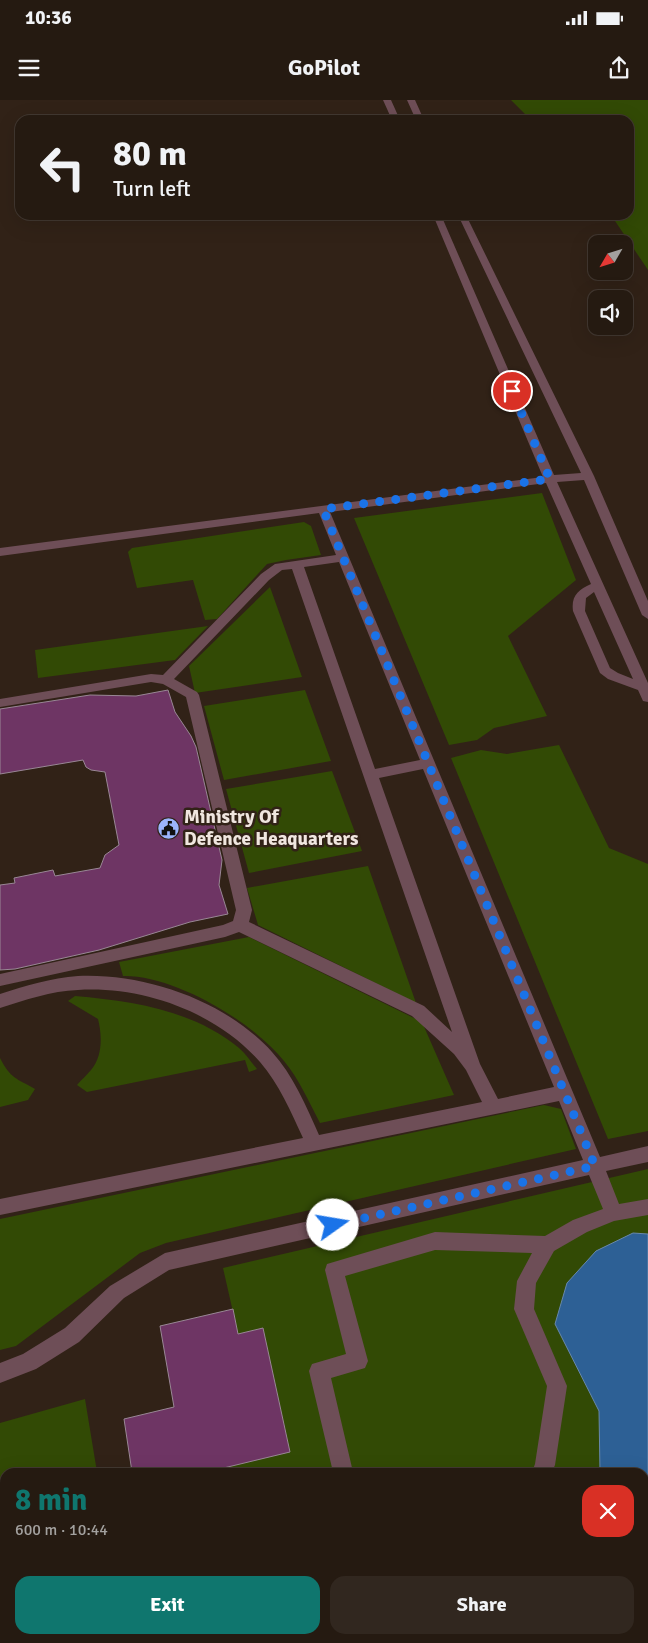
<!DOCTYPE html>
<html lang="en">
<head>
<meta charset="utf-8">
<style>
  :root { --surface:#251a11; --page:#31271f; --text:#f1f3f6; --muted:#a3a19f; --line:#423831; --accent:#0f766e }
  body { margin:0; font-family:Signika,sans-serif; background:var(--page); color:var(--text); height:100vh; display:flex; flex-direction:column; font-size:19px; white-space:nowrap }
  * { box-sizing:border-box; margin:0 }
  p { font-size:16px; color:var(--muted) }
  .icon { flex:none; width:28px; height:28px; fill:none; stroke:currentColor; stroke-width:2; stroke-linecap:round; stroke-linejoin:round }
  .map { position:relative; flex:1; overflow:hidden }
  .drawer { position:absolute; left:0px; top:1368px; width:649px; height:176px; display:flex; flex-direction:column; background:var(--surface); border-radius:15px 15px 0 0; box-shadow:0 5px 20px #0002,0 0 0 1px var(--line) }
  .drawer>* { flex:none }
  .guide { position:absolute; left:15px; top:15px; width:619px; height:105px; border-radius:15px; box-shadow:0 5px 20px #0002,0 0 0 1px var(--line); background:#251a11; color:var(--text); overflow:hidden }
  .needle { width:32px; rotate:231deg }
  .fabs { position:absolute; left:588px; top:135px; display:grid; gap:10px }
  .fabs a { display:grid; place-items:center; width:45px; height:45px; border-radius:10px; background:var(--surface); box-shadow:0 5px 20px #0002,0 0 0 1px var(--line); font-size:25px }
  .pin { position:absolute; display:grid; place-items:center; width:42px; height:42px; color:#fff; margin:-21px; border:2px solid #fff; border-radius:50%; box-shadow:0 1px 5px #0007 }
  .me { position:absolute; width:55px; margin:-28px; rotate:77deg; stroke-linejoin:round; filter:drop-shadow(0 0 4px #0008) }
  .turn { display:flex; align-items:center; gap:18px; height:105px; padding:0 15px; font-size:22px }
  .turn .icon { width:65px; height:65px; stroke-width:2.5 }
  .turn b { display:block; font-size:35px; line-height:42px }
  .round { display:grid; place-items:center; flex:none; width:52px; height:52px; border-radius:15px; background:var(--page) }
  .overview { display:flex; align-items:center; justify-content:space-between; height:85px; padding:0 15px }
  h1 { font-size:30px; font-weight:800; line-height:38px; color:var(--accent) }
  .cta { display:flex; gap:10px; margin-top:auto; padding:10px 15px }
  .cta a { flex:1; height:58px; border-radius:15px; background:var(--accent); color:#fff; font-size:20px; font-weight:800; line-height:58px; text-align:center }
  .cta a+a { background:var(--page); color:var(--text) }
  .status { display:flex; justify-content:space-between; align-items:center; height:35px; padding:0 25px; background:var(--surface); direction:ltr }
  .status svg { height:14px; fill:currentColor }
  header { display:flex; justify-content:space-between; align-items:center; height:65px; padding:0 15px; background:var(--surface); font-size:22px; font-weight:800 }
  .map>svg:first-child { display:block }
  .green { fill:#324a05 }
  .water { fill:#2d6095; stroke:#6888ab }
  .building { fill:#6e3564; stroke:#998795 }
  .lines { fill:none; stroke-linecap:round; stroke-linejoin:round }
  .minor { fill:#6e4e57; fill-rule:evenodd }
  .route { stroke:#1a73e8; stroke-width:9; stroke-dasharray:0 16.2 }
  .labels { text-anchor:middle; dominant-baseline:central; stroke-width:5; stroke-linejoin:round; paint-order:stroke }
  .poi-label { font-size:19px; font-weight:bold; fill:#f0e6df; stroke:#312217; text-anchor:start }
</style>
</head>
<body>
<div class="status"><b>10:36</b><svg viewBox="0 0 49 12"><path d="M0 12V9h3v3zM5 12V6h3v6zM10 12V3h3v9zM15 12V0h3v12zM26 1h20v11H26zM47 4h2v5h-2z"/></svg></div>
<header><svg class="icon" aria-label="menu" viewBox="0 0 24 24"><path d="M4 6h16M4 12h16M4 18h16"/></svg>GoPilot<svg class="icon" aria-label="share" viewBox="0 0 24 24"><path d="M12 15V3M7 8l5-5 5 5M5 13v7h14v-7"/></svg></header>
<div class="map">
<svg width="648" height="1543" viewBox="0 0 648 1543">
  <rect width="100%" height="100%" fill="#312217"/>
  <path class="green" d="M511,0H648V170L611,115H629V20H531Z
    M542,393L576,480L508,536L547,616L494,628L477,640L449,645L354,418Z
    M304,422L311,426L321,455L286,460L267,464L217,519L205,520L193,480L137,488L128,452L132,448Z
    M270,487L302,577L195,593L189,566Z
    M208,526L175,560L38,578L35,550Z
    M305,590L331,661L224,680L204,606Z
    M559,645L609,748L648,764V1031L608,1039L451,658L481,650L507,654Z
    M332,671L362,751L249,773L226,689Z
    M368,766L416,903L258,825L247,788Z
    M249,837L422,922L454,995L320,1023C309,1002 299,979 284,961C252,921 174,875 123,876L119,862Z
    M75,896C132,901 193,910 239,948C246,954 251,962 257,969L249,972L245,960L87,992L77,985C82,979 87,975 91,970C103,956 102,935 98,919L68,901Z
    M0,958C11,979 16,978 35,989L28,1000L0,1007Z
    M544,1005L561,1009L576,1049L166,1143L140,1153L16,1246L0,1250V1119Z
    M648,1069V1543H0V1323L85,1299L97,1372H5V1539H644V1372H207L290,1351L263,1228L238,1234L223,1168Z"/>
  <path class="water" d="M633,1133L648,1134V1532L644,1530V1372H600L599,1311L555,1224L567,1183L596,1151Z
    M359,1539H615L610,1543H355Z"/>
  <path class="building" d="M168,590L175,612L191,636L196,647L222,760L219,785L228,814L190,822L99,850L15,869L0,870V785L15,783L14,778L53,770L55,776L100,768L105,755L119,745L105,672L91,670L86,667L83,660L0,674V609L90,595L136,596Z
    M233,1209L238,1234L263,1228L290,1352L207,1372H132L124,1319L174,1307L160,1226Z"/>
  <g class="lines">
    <path class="minor" d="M383,0H391L400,20H392Z
      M407,0H415L424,20H416Z
      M433,115H441L554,375L581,373L458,115H466L594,376L648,501V519L642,515L584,380L557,382L648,583V602L643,601L638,590L608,579L600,573L573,511C571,496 578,490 591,484L546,383L330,412L600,1057L648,1046V1062L606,1071L619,1104L648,1099V1115L614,1121L587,1132L554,1151L536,1183L534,1209L567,1286L555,1365L552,1372H532L535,1364L547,1286L514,1209L517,1181L532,1153L435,1150L345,1176L368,1261L365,1268L331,1278L353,1372H333L309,1271L312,1264L346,1254L325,1170L327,1164L435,1132L545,1136L573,1120L603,1109L589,1075L169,1170L124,1198L79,1242L36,1269L0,1283V1263L23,1254L65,1228L110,1186L165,1153L583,1060L559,1001L0,1115V1099L303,1038C291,1012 279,984 260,962C216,912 143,886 78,890C51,891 25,900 0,908V894C25,886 51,878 78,876C146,873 226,901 272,952C293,975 306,1006 319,1035L482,1002L466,970L454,954L412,916L239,832L225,837L0,886V874L223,825L233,821L236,810L186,597L163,584L151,582L0,607V599L151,574L163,575L261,474L275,464L336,455L319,413L0,456V448L543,377ZM339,462L420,660L375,669L304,467ZM292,469L452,932L424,906L249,822L252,810L199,595L197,592L174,579L269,480L282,470ZM594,492L633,579L618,573L610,568L585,511L586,498ZM423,669L554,987L498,999L480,964L379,678Z
      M297,1539H320L319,1543H296Z
      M467,1539H489L490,1543H468Z"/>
  </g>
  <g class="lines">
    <path class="route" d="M333,1125L595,1066L323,409L550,379L512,291"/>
  </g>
  <defs>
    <symbol id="civic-disc" viewBox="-11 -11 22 22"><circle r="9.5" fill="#9bb4fd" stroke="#312217"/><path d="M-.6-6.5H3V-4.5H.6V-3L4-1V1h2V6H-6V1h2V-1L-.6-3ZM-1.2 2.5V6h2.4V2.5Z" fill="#111"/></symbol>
  </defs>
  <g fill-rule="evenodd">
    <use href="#civic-disc" x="156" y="716" width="25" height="25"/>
  </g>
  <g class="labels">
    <g class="poi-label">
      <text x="184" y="717">Ministry Of<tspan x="184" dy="22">Defence Heaquarters</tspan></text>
    </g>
  </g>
</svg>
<div class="fabs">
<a><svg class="needle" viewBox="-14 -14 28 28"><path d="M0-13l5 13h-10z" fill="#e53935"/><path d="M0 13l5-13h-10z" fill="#a3a19f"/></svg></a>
<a><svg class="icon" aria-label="sound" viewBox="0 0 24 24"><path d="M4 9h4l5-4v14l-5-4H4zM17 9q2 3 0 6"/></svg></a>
</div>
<div class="pin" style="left:512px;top:291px;background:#d93025"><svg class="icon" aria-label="arrive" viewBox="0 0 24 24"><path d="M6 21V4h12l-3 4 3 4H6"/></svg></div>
<svg class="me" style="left:333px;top:1125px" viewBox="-20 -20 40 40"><circle r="19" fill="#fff"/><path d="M0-13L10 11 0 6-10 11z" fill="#1a73e8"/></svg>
<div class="guide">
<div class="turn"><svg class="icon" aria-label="left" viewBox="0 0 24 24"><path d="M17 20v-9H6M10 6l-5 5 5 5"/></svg><div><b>80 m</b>Turn left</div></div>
</div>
<section class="drawer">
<div class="overview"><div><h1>8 min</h1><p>600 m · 10:44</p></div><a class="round" style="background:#d93025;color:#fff"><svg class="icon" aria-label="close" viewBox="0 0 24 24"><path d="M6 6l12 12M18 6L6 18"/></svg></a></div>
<div class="cta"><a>Exit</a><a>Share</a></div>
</section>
</div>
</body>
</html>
